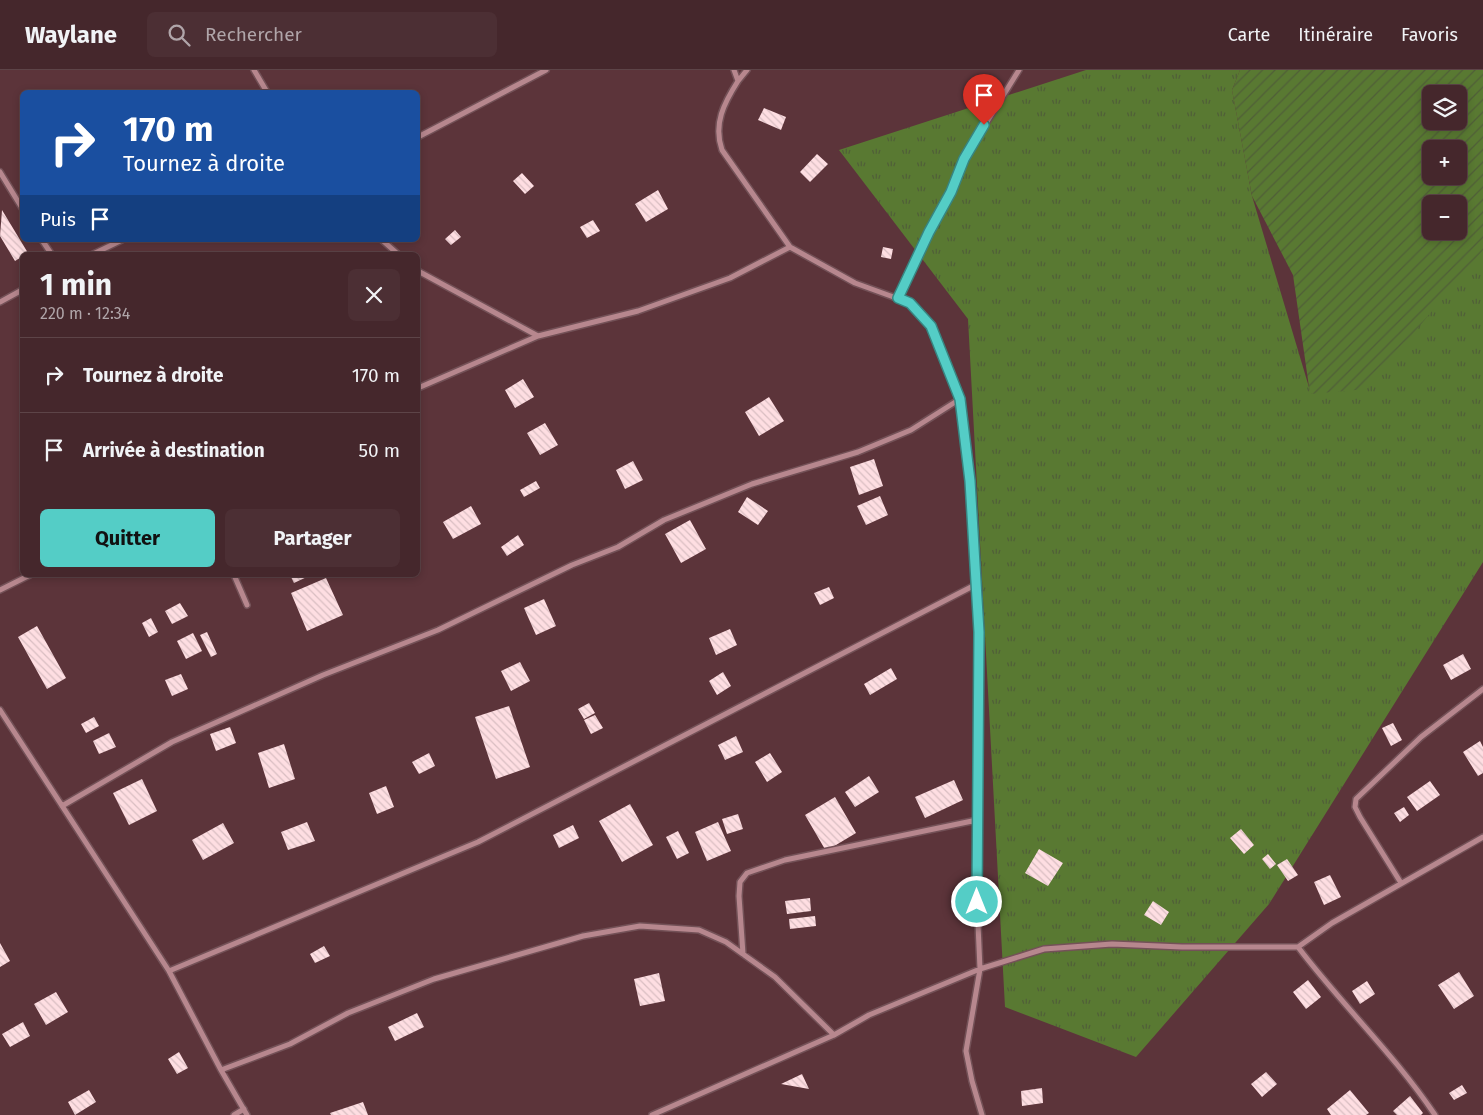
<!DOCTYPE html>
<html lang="fr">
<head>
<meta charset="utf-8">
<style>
  :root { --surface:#45272c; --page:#4c2f34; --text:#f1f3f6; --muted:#b0a5a9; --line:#5d4448; --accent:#54cdc6 }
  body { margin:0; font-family:"Fira Sans",sans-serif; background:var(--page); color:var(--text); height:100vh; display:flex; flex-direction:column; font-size:19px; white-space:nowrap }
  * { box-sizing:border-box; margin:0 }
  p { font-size:16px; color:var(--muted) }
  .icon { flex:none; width:28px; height:28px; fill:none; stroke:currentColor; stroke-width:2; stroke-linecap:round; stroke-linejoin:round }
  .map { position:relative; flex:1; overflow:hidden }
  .side { position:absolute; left:20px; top:182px; width:400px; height:325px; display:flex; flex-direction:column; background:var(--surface); border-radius:8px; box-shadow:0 2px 8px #0003,0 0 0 1px var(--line) }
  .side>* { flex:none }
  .hud { position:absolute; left:20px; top:20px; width:400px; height:152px; border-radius:8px; box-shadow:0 2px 8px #0003,0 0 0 1px var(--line); background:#1a4fa0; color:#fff; overflow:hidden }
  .fabs { position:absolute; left:1422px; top:15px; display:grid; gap:10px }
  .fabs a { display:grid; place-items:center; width:45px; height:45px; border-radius:8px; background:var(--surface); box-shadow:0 2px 8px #0003,0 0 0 1px var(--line); font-size:25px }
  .pin { position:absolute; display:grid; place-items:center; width:42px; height:42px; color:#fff; margin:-51px -21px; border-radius:50% 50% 50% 0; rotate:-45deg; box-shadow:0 0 5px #0007 }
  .pin .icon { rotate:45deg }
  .me { position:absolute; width:55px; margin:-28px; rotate:0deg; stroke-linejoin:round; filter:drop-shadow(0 0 4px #0008) }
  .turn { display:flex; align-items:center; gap:18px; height:105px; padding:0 20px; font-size:22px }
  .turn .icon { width:65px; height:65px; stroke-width:2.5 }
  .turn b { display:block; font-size:35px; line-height:42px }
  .then { display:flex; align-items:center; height:48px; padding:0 20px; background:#0003; gap:10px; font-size:19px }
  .round { display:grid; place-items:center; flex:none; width:52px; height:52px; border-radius:8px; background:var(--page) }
  .overview { display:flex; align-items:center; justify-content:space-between; height:85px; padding:0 20px }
  h1 { font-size:30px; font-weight:700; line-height:38px }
  .primary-button { display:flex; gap:10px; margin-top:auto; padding:10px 20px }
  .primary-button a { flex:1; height:58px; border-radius:8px; background:var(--accent); color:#111; font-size:20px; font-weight:700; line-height:58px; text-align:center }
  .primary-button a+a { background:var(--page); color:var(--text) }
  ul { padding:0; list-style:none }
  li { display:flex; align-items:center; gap:15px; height:75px; padding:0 20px; border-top:1px solid var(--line) }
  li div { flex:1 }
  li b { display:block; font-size:19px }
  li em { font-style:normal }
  header { display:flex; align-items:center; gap:30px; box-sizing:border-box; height:70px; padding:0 25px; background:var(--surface); border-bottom:1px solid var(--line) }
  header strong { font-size:24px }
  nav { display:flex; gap:28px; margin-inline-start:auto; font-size:18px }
  .search { width:350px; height:45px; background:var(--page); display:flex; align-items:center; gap:12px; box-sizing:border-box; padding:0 18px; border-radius:8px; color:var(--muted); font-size:19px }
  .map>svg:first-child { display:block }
  .grass { fill:url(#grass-tufts) }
  .garden { fill:url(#garden-furrows); fill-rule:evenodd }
  .building { fill:url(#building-back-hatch) }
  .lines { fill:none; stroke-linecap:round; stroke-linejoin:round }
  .street-casing { stroke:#735157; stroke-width:8 }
  .street { stroke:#b7878e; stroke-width:5 }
  .route-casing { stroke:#378581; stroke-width:12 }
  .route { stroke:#54cdc6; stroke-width:9 }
</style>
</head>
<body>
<header>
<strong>Waylane</strong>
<div class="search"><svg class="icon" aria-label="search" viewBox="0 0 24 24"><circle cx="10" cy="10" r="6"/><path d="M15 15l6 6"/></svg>Rechercher</div>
<nav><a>Carte</a><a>Itinéraire</a><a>Favoris</a></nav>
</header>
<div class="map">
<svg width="1483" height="1045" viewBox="0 0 1483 1045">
  <defs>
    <pattern id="grass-tufts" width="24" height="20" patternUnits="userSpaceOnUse" patternTransform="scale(1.25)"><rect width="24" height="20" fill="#597932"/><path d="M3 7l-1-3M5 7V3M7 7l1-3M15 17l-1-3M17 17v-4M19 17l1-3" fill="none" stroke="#505f38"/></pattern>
    <pattern id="garden-furrows" width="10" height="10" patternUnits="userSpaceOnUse" patternTransform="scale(1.25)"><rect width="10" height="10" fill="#597932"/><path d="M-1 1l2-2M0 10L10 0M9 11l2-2" fill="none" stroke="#505f38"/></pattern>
    <pattern id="building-back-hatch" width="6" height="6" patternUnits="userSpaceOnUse" patternTransform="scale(1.25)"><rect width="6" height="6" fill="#fedee2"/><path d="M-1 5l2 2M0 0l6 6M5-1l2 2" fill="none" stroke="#d9bec2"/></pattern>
  </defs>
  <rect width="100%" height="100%" fill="#5c343a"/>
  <path class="grass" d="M1086,0H1240L1232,20L1252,126L1311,324L1483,173V492L1269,834L1136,987L1005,937L968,249L839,80Z"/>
  <path class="garden" d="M1240,0H1483V180L1367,319L1310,324L1293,205L1252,126L1232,20ZM1431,24H1459V51H1431ZM1431,79H1459V106H1431ZM1431,134H1459V161H1431Z"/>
  <path class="building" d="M764,38L786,47L781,60L758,50Z
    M817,84L828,94L810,112L800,102Z
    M522,103L534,116L525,124L513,111Z
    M658,120L668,139L646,152L635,134Z
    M2,140L28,183L15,191L0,166Z
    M593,150L600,161L587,168L580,157Z
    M455,160L461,167L451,175L445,169Z
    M883,177L893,179L891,189L881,187Z
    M523,309L534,327L515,338L505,320Z
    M769,327L784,351L759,366L745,342Z
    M545,353L558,375L540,385L527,363Z
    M874,389L883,416L859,425L850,397Z
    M633,391L643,410L625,419L616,400Z
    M536,411L540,418L524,427L520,420Z
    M880,426L888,445L866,455L857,436Z
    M747,427L768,441L758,455L738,442Z
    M471,436L481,454L453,469L443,452Z
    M690,450L706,479L681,493L665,464Z
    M518,465L524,475L507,486L501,477Z
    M290,505H311L294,513Z
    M326,508L343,545L307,561L291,523Z
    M829,517L834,528L820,535L814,523Z
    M544,529L556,556L536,565L524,538Z
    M180,533L188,546L172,554L165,541Z
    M151,548L158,562L149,567L142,553Z
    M37,556L66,608L47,619L18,567Z
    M730,559L737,575L716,585L709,568Z
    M207,562L217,584L211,587L200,565Z
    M193,563L202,581L186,589L177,571Z
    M1463,584L1471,599L1451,610L1443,595Z
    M520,592L530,611L511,621L501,601Z
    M891,598L897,609L870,625L864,614Z
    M723,602L731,616L717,625L709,611Z
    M181,604L188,619L172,626L165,610Z
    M589,633L595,643L584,649L578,639Z
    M509,636L530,697L496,709L475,647Z
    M595,645L603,658L591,664L584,650Z
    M94,647L99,656L86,663L81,654Z
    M1393,653L1402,670L1391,676L1382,658Z
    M230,657L236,673L216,681L210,664Z
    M109,663L116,677L99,684L93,671Z
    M736,666L743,682L725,690L718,675Z
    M1480,671L1483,677V703L1478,706L1463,682Z
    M284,674L295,709L269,718L258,683Z
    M429,683L435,696L419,704L412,692Z
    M770,683L782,702L767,712L755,692Z
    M869,706L879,722L855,737L845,722Z
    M142,709L157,741L129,755L113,723Z
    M954,710L963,730L925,748L915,727Z
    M1430,711L1440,725L1417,741L1407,727Z
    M386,716L394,737L377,744L369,723Z
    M835,727L856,763L826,781L805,745Z
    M630,734L653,775L622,792L599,751Z
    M1404,737L1409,745L1400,752L1394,743Z
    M738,744L743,759L727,764L722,749Z
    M307,752L315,771L288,780L281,762Z
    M718,752L731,781L707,791L695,762Z
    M223,753L234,773L203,790L192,770Z
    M573,755L579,768L559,778L553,765Z
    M1241,759L1254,775L1244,784L1230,768Z
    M678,761L689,783L677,789L666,767Z
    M1039,779L1063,793L1048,816L1025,803Z
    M1268,784L1276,794L1270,799L1262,789Z
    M1287,789L1298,805L1288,811L1277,795Z
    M1330,805L1341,827L1324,835L1314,812Z
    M810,828L811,841L787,844L785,831Z
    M1153,831L1169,842L1161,855L1144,845Z
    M815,846L816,856L790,859L789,849Z
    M0,873L10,891L0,897Z
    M324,876L330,886L315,893L310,884Z
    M1459,902L1474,926L1454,939L1438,915Z
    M659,903L665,931L640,936L634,909Z
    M1308,910L1321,927L1306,939L1293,922Z
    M1367,911L1375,924L1360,934L1352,921Z
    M56,922L68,942L46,955L34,934Z
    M417,943L424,957L395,971L388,957Z
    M23,952L30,966L10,977L2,964Z
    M179,982L188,998L177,1004L168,989Z
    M1266,1002L1277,1014L1262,1027L1251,1014Z
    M802,1004L809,1019L781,1014Z
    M1462,1015L1467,1023L1454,1030L1449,1023Z
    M1042,1018L1043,1033L1022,1036L1021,1021Z
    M89,1020L96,1032L75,1045L68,1032Z
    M1350,1020L1369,1043L1366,1045H1331L1327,1039Z
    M1410,1026L1423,1043L1421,1045H1397L1393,1041Z
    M363,1032L368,1045H331L330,1043Z"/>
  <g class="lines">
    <defs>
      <path id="street" d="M254,0L267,22
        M734,0L738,11C724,33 713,54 722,80L790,177
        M738,11L747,0
        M418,67L546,0
        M0,102L22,138
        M42,170L52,185
        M382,170L399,185
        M91,185L122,170
        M418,201L538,266
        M898,228L929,162L951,123L964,89L1019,0
        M0,232L22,220
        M418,318L538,266L638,241L730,208L790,177L855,213L910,233L931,256L960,329L971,411L979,563L977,832L980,899L966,981L972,1011L982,1045
        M234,505L247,535
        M0,520L30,505
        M0,640L169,901L221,1000L247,1045
        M62,736L172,672L323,605L438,560L572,495L618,477L664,450L752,414L858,382L911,360L960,329
        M1401,813L1360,747L1355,737L1356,729L1421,667L1483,619
        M743,884L739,826L740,812L747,803L785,790L977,750
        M169,901L478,772L975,515
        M221,1000L290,974L348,943L434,909L583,866L640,856L699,860L726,872L775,907L834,965
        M234,1045L244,1039
        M652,1045L834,965L869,945L980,899L1044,879L1112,874L1182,877H1298
        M1435,1045C1395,985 1341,934 1298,877L1332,853L1483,767"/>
    </defs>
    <use href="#street" class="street-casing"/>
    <use href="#street" class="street"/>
  </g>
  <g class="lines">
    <defs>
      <path id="route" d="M977,832L979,562L970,411L960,329L931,256L910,233L898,228L929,162L951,122L964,89L984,55"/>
    </defs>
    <use href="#route" class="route-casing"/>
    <use href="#route" class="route"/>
  </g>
</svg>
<div class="fabs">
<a><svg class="icon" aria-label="layers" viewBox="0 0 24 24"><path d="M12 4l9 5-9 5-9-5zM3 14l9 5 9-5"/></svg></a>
<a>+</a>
<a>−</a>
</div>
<div class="pin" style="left:984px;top:55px;background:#d93025"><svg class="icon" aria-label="arrive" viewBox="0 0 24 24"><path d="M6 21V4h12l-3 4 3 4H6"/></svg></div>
<svg class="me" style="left:977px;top:832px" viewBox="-20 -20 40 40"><circle r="17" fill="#54cdc6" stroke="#fff" stroke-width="3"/><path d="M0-11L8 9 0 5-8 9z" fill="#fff"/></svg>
<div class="hud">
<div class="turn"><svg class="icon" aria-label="right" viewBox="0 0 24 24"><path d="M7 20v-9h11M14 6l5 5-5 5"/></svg><div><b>170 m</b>Tournez à droite</div></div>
<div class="then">Puis<svg class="icon" aria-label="arrive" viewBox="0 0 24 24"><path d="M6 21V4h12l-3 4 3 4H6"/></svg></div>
</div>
<section class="side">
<div class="overview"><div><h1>1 min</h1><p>220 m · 12:34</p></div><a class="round"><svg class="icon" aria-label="close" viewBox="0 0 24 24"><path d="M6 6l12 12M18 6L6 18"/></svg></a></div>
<ul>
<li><svg class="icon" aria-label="right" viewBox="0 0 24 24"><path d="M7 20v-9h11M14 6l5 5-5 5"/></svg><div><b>Tournez à droite</b></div><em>170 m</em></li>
<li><svg class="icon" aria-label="arrive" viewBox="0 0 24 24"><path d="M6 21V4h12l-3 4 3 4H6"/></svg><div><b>Arrivée à destination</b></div><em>50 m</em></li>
</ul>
<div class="primary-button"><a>Quitter</a><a>Partager</a></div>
</section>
</div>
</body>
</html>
